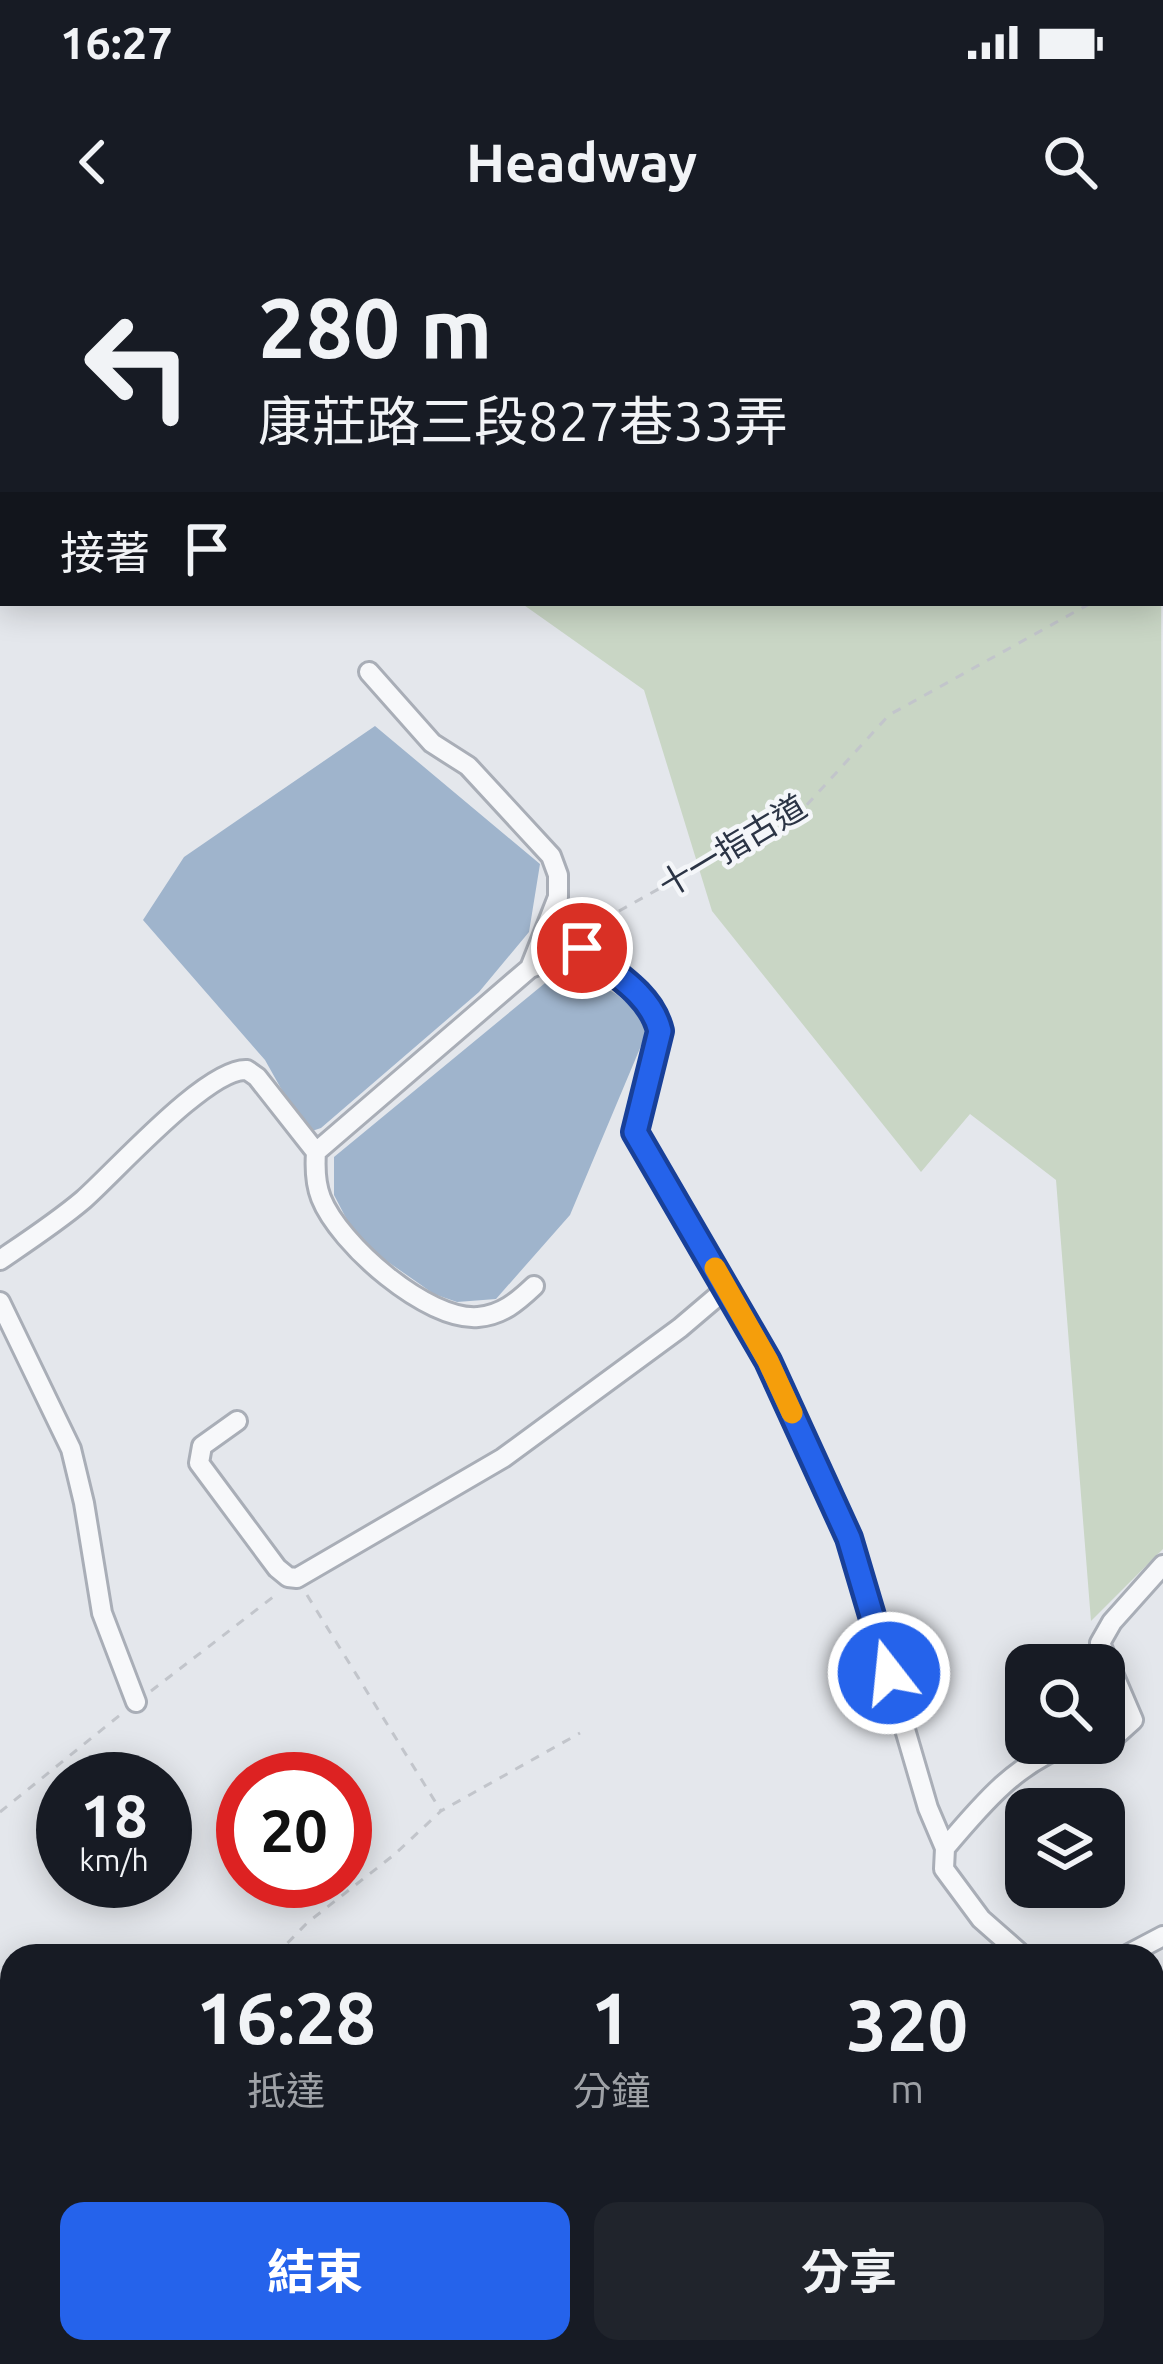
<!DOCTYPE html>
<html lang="zh-TW">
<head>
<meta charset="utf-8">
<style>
  :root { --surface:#171b24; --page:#20242c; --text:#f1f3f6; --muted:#9ea1a6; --accent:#2563eb }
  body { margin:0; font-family:Ubuntu,"Noto Sans TC",sans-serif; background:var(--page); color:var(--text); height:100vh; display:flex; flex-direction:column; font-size:45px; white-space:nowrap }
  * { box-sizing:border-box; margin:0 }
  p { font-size:39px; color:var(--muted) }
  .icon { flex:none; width:66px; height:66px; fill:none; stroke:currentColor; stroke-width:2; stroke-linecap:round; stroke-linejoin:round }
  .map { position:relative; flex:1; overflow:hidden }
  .panel { position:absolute; left:0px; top:1704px; width:1164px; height:420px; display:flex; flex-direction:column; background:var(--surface); border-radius:36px 36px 0 0; box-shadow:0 6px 30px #0003 }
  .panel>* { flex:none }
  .banner { position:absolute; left:0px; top:0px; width:1164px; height:366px; box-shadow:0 6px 30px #0003; background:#171b24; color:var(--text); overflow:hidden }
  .fabs { position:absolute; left:1005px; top:1404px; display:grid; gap:24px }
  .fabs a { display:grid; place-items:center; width:120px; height:120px; border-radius:24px; background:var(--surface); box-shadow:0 6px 30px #0003; font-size:60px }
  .speed { position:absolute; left:36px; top:1512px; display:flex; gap:24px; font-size:60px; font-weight:700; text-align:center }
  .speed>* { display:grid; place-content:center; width:156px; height:156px; border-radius:50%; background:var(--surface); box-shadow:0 6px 30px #0003; line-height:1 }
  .speed small { font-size:30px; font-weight:400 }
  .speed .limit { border:18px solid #d22; background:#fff; color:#111 }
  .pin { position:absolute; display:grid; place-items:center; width:102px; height:102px; color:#fff; margin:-51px; border:6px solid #fff; border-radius:50%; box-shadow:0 3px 12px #0007 }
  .me { position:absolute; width:132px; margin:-66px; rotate:344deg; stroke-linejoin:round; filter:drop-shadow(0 0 9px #0008) }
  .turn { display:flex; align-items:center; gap:42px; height:252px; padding:0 60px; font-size:54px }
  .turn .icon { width:156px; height:156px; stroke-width:2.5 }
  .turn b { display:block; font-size:84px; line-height:102px }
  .then { display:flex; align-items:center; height:114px; padding:0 60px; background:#0003; gap:24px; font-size:45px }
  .eta { display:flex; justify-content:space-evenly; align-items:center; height:204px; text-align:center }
  .eta b { font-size:72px; font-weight:700; line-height:84px }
  .action { display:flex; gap:24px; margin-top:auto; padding:24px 60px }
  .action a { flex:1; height:138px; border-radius:24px; background:var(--accent); color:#fff; font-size:48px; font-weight:700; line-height:138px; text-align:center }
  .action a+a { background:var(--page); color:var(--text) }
  .status { display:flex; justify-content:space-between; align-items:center; height:84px; padding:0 60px; background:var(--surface); direction:ltr }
  .status svg { height:33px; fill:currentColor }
  header { display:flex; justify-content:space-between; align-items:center; height:156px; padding:0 60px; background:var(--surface); font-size:54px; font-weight:700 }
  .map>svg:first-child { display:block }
  .green { fill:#c9d6c5 }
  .water { fill:#9fb4cc }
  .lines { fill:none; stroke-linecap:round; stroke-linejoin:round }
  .minor-casing { stroke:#a9aeb7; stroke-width:24 }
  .major-casing { stroke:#a3abb8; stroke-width:30 }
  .path { stroke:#c2c5cb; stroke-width:3; stroke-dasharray:9 9; stroke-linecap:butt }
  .minor { stroke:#f7f8fa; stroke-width:18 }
  .major { stroke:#fff; stroke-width:24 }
  .route-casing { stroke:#184099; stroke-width:30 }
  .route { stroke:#2563eb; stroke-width:21 }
  .slow { stroke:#f59e0b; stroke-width:21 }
  .labels { text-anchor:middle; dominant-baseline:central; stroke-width:9; stroke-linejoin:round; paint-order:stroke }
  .street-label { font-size:33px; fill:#2b3445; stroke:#f4f6f9 }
</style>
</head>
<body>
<div class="status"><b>16:27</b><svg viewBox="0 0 49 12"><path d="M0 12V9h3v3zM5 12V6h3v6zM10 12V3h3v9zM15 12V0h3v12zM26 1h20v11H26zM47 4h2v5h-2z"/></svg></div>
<header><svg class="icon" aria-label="back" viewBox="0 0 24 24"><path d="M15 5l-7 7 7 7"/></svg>Headway<svg class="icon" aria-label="search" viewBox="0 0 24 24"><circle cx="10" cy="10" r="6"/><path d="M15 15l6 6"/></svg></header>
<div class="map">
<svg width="1163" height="2124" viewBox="0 0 1163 2124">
  <rect width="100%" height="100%" fill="#e4e7ec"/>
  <path class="green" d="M39,0H785L799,3H43Z
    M1161,271L1163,1309L1091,1381L1056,940L970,874L921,932L712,671L644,450L521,363H1161Z
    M108,2112H314L316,2124H102Z"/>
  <path class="water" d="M375,486L540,624L529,692L479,752L321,888L306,893L265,820L143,680L184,617Z
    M567,725L616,754L651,782L570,975L496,1059L457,1062L434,1054L358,1001L334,955V917Z"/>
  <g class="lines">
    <defs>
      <path id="minor" d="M996,0V3
        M1014,3L1015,0
        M1161,171L1163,172
        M582,708L651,764L659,784L660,791L635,892L768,1121L849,1298L928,1568L945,1608L944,1629L981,1679L1023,1716
        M530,728L582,708L602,680
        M316,912L530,728L558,657V635L551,616L468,526L432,503L369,432
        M316,912C315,927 315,943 321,958C339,1004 427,1081 478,1077C502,1075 517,1062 534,1046
        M0,1020C28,1001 57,982 83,960C115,932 208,827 247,830L257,837L316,912
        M0,1062L71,1209L84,1263L102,1373L136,1462
        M237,1181L202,1206L199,1223L277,1328L288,1337L297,1338L503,1218L680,1088L727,1048
        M1104,1499H1112L1133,1480L1100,1403L1112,1382L1163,1325
        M945,1608C982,1564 1018,1521 1073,1503
        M1125,1716L1163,1696
        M1152,1985L1163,2004
        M1152,2026L1163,2017
        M1046,2124L1055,2112"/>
      <path id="major" d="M0,1877L12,1881
        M0,1896L12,1900
        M734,2112L800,2124
        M822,2112L885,2124"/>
    </defs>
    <use href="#minor" class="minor-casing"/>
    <use href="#major" class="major-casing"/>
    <path class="path" d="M0,149L3,145
      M1161,331L1163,330
      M619,671L804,568L889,475L1091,363
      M307,1355L441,1571
      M151,1451L277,1354
      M0,1572L120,1475
      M275,1716L307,1683L395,1614L441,1571L580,1493"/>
    <use href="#minor" class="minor"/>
    <use href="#major" class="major"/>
  </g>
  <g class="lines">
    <defs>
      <path id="route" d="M582,708C611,732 651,753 660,791L635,892L768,1121L849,1298L889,1433"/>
    </defs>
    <use href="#route" class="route-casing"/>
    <use href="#route" class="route"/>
    <path class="slow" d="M715,1028L768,1121L792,1173"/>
  </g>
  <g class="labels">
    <g class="street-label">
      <text transform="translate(732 605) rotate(-31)">十一指古道</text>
    </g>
  </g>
</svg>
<div class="fabs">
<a><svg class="icon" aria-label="search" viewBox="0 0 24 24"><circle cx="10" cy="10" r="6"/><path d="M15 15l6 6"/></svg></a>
<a><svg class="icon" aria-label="layers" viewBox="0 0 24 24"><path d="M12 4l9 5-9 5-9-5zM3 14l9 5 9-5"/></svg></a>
</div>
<div class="speed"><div>18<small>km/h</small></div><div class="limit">20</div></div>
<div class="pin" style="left:582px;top:708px;background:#d93025"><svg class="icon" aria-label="arrive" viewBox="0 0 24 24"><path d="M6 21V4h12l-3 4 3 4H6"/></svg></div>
<svg class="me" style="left:889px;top:1433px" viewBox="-20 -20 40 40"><circle r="17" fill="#2563eb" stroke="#fff" stroke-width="3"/><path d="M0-11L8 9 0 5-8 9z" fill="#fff"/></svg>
<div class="banner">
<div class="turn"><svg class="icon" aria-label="left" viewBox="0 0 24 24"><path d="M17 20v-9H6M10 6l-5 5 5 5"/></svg><div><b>280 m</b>康莊路三段827巷33弄</div></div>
<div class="then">接著<svg class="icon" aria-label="arrive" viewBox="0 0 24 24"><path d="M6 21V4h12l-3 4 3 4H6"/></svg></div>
</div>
<section class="panel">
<div class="eta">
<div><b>16:28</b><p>抵達</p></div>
<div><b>1</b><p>分鐘</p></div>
<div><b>320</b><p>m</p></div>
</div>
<div class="action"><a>結束</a><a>分享</a></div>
</section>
</div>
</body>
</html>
